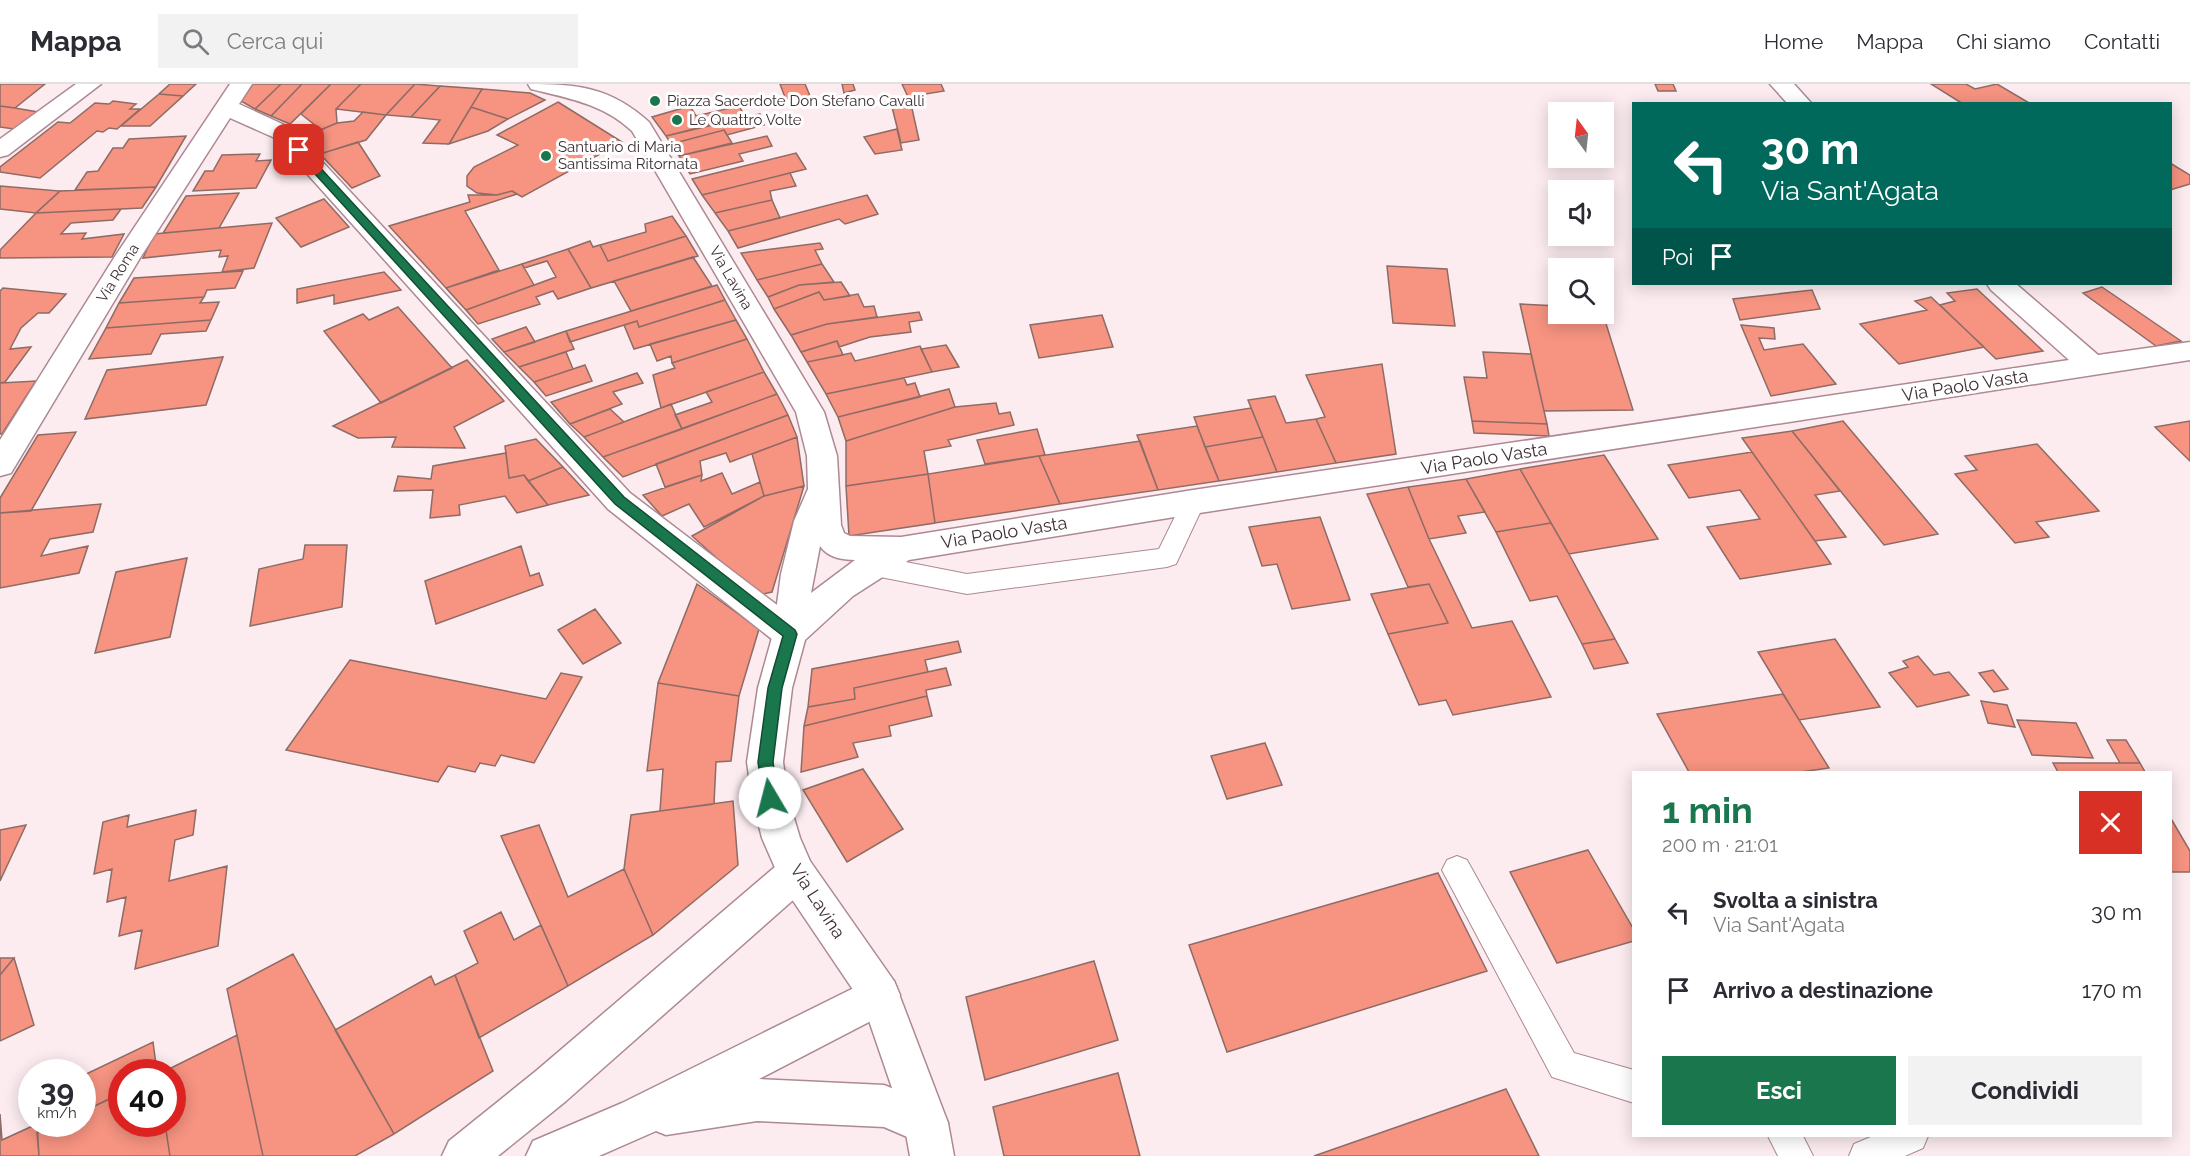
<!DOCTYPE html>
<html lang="it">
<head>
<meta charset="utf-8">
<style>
  :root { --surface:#fff; --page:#f2f2f3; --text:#2b2b33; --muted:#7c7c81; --line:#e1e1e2; --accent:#1a774d }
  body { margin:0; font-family:Raleway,sans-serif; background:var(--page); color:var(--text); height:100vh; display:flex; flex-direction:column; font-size:22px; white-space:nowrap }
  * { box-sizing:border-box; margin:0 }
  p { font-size:20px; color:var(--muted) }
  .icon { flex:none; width:33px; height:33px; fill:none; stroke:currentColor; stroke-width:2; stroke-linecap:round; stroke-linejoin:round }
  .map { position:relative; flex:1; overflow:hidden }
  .sheet { position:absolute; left:1632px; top:687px; width:540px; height:366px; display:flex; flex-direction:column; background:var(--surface); border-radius:0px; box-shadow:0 3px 15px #0003 }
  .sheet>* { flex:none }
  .guide { position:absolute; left:1632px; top:18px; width:540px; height:183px; border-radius:0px; box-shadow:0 3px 15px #0003; background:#00695c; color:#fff; overflow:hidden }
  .needle { width:39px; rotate:345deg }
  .controls { position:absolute; left:1548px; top:18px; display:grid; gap:12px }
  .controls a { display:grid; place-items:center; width:66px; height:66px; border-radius:0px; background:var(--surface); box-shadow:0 3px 15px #0003; font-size:30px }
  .speed { position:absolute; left:18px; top:975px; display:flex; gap:12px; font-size:30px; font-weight:700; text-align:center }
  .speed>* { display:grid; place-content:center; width:78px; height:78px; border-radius:50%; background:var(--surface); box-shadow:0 3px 15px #0003; line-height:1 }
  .speed small { font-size:15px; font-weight:400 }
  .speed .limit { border:9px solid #d22; background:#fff; color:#111 }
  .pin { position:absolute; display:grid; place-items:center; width:51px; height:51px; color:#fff; margin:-26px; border-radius:12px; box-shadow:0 3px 9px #0006 }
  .me { position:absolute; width:66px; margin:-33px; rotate:352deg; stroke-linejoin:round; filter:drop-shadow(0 0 4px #0008) }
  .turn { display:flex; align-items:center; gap:21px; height:126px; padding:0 30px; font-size:27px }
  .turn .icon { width:78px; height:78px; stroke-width:2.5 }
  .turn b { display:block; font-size:42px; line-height:51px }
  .then { display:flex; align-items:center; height:57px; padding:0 30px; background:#0003; gap:12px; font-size:22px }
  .round { display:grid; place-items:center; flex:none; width:63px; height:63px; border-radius:0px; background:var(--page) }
  .summary { display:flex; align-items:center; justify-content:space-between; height:102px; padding:0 30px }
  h1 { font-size:36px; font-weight:700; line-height:45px; color:var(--accent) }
  .cta { display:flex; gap:12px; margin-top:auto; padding:12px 30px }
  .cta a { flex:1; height:69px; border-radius:0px; background:var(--accent); color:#fff; font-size:24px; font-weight:700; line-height:69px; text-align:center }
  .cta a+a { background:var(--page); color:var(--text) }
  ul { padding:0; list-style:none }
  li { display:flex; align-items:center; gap:18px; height:78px; padding:0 30px }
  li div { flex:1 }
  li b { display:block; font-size:22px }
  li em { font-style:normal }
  header { display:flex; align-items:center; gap:36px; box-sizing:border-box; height:84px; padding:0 30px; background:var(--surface); border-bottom:2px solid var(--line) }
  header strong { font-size:28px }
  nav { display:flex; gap:33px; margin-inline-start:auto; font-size:21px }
  .search { width:420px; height:54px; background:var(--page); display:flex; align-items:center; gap:15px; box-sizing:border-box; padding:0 21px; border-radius:0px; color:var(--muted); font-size:22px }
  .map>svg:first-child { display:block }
  .building { fill:#f69381; stroke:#8e6b65; stroke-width:1.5 }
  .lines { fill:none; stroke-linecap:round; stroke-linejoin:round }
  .service-casing { stroke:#ad8993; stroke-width:2 }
  .minor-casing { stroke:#ad8993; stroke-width:3 }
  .tertiary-casing { stroke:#ad8993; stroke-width:3 }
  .service { fill:#fff; fill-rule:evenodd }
  .minor { fill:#fff; fill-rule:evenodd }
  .tertiary { fill:#fff; fill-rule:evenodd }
  .route { fill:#1a774d; stroke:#114d32; stroke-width:1.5 }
  .poi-dot { fill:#1a774d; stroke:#fefefe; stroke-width:2 }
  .labels { text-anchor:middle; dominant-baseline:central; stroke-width:6; stroke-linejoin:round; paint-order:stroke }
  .far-poi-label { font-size:15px; fill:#3e2f33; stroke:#fefefe; text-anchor:start }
  .far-street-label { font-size:15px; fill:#3e2f33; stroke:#fefefe }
  .street-label { font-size:18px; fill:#3e2f33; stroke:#fefefe }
</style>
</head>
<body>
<header>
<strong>Mappa</strong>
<div class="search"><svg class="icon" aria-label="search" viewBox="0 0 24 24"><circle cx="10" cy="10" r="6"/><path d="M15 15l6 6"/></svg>Cerca qui</div>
<nav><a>Home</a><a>Mappa</a><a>Chi siamo</a><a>Contatti</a></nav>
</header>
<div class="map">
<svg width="2190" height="1072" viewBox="0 0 2190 1072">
  <rect width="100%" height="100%" fill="#fcecf0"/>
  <path class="building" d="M0,0H45L15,24L0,22Z
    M170,0H196L183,12L159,10Z
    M253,0H281L255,25L241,17Z
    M281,0H302L271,32L255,25Z
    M302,0H331L290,40L271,32Z
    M331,0H361L336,25L337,39L321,46L301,30Z
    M361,0H415L386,31L336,25Z
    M415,0L440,2L411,33L386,31Z
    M780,0H805L810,12L786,16Z
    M842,0H853L855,6L844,9Z
    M902,0H941L944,7L908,13Z
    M1655,0H1673L1676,7H1658Z
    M1931,0H1966L1975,5L1997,0L2031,20H1963Z
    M440,2L482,5L449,60L423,59L440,36L411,33Z
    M482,5L530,9L545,16L508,35L471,23Z
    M159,10L183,12L150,42H121Z
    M113,17L136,20L130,25H140L117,45L109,44L103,48L97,47L40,94L0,88V83L58,38L70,39L95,19L109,20Z
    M558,18L622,58L522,113L512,107L497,111L477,109L467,102V92L474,83L518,61L497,51Z
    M911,20L919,56L901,59L892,23Z
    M0,22L15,24L38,28L14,45L0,43Z
    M690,22L696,32L739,22L745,32L666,52L652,33Z
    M471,23L508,35L488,47L449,60Z
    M363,28L386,31L366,56L320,70L305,52L337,39L354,37Z
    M760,30L764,41L727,51L724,46L671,60L666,52Z
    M897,45L902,66L875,70L864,53Z
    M724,46L732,59L679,72L671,60Z
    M186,52L156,103L75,106L87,88L98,87L113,64H123L129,55Z
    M767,52L772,62L739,70L743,77L690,90L679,72Z
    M358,58L380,92L352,104L320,70Z
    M796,69L806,85L702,111L692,95Z
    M260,70L256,77L271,76L256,104L193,107L205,87H213L222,71Z
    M2170,79L2190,91V100L2170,106Z
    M790,89L796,102L770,107L772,116L715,129L702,111Z
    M0,102L60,107L36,129L0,125Z
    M156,103L142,124L36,129L60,107Z
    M512,107L517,110L465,127L499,186L446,204L389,142L470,118L468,111H497Z
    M239,109L219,144L163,149L186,112Z
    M867,111L878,130L845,140L839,135L738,164L728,147Z
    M324,115L349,143L301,163L276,134Z
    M772,116L780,134L728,147L715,129Z
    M121,125L113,136L71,139L61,150L86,149L82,155L124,150L112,173L0,174V166L36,129Z
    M672,132L686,152L608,177L600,161L646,148L645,140Z
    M272,139L254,184L222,188L228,172L219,173L221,166L143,174L154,150Z
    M686,152L698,172L591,204L568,165L590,157L593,163L600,161L608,177Z
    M820,159L823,165L815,166L822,180L757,196L741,169Z
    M568,165L591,204L558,215L553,207L536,213L540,220L478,240L466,226L556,193L547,177L524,184L522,180Z
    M693,173L712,202L631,227L614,197Z
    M522,180L534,201L466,226L446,204Z
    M822,180L834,198L799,201L768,213L757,196Z
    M1387,182L1447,185L1455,242L1393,239Z
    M243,187L235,204L207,206L204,213L119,219L134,194Z
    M384,188L401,206L334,220V211L297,219V205Z
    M841,198L850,212L824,216L819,208L774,225L768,213L799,201Z
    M717,201L725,216L639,243L637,237L570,258L566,247Z
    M2102,203L2181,257L2156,262L2083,209Z
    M3,204L66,210L49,229H38L21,244L10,265L31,263L5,298L0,299V207Z
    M1977,205L2043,267L1996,275L1940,221L1955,217L1947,209Z
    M1812,206L1820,225L1740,236L1733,215Z
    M819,208L824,216L858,210L864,223L874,222L877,233L827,240L791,251L774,225Z
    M204,213L200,219L219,218L211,236L106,244L119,219Z
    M1931,213L1984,263L1899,280L1860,240L1927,226L1915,217Z
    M725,216L736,236L634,265L624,241L637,237L639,243Z
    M1520,220L1558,222V230H1603L1633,326L1544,327Z
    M398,223L452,284L381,319L324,247L363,230L369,236Z
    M919,228L922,236L909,238L911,248L870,253L839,263L837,257L801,268L791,251L827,240Z
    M1102,231L1113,263L1039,274L1030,241Z
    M211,236L206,247L161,250L151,270L89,275L106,244Z
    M736,236L747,255L672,279L671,272L657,277L650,260Z
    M1741,241L1774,244L1775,255L1759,254L1764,266L1803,260L1836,300L1771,312Z
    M526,243L535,258L504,268L492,255Z
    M566,247L574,265L519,283L504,268Z
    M747,255L764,288L661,324L653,291L675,284L672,279Z
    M837,257L843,271L807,278L801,268Z
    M946,261L959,283L932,288L921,265Z
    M920,262L932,288L826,310L807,278L851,269L855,277Z
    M566,268L573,285L534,298L519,283Z
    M1483,268L1531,270L1547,340L1472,337L1464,293L1487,294Z
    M223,273L206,321L85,335L107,286Z
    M467,276L504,317L454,343L465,364L392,363L396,353L358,354L333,342Z
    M1382,280L1396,370L1336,379L1316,335L1325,333L1306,291Z
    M585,281L592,297L546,312L534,298Z
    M764,288L777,310L682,345L675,331L712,318L706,308Z
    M637,289L643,299L613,308L622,320L570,340L551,318Z
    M904,294L907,301L915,299L920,313L838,333L826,310Z
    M36,297L2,350H0V299Z
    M949,305L955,323L846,357L838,333Z
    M777,310L788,331L623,393L603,373Z
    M1275,312L1286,339L1316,335L1336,379L1277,388L1248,316Z
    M996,319L999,330L1010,328L1014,341L948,356L951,362L924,367L928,390L846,402V357L955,323Z
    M671,320L682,345L603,373L584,353Z
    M1251,324L1263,353L1205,363L1194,333Z
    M610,325L624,338L584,353L570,340Z
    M788,331L797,353L730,378L726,369L700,377L702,391L665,403L656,380Z
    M1472,337L1547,340L1549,352L1474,349Z
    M1843,337L1938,450L1884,461L1792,347Z
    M2190,337V377L2155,343Z
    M1197,342L1219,397L1158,406L1137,351Z
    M1037,345L1045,371L985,380L977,356Z
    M1792,347L1840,407L1815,411L1846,453L1815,457L1742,354Z
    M76,348L31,427L0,429V414L38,351Z
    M797,353L804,402L764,412L752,370Z
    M1263,353L1277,388L1219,397L1205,363Z
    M536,355L563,383L528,397L524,391L509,394L505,362Z
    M1140,357L1158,406L1060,420L1039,372Z
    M2037,360L2099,427L2036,438L2049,453L2015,459L1955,390L1977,386L1965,372Z
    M1752,368L1815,457L1831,480L1740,495L1707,443L1760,435L1740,406L1689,414L1668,381Z
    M506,369L509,394L524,391L548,421L517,429L505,412L459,421L460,431L430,434L433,406L394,407L398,392L431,395L433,382Z
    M1604,371L1658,455L1569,470L1520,385Z
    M1039,372L1060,420L935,439L928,390Z
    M563,383L589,411L548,421L528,397Z
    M1520,385L1551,439L1496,448L1466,395Z
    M722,389L732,410L760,398L764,412L704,443L689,420L662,432L643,411L702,391L701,397Z
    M928,390L935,439L849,452L846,402Z
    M1466,395L1485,428L1458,432L1466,449L1429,455L1408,403Z
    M804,402L772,508L758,511L692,452L764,412Z
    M1408,403L1429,455L1472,544L1512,537L1551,613L1453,631L1446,616L1419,621L1388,550L1448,539L1429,500L1408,503L1367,410Z
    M101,420L93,448L50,455L41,472L88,462L79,489L0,504V429Z
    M1320,433L1350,516L1292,525L1277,480L1262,482L1249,443Z
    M1551,439L1569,470L1615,555L1582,560L1557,512L1530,517L1496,448Z
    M305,461H347L342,523L250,542L259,485L303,475Z
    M521,462L530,492L539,489L543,501L436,540L425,497Z
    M187,474L170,553L95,569L116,488Z
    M697,500L759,545L739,612L658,599Z
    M1429,500L1448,539L1388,550L1371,510Z
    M595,525L621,559L583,580L558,546Z
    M1615,555L1628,579L1594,585L1582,560Z
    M1835,555L1880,623L1799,636L1758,568Z
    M958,557L961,568L925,576L928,588L854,604L855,615L808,623L812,585Z
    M1918,572L1934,591L1949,588L1969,611L1917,623L1889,589L1908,583L1903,577Z
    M350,576L546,615L561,589L582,593L534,679L501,671L495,682L480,679L475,688L448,682L438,698L286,666Z
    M946,584L951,601L926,606L927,612L804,642L808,623L855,615L854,604Z
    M1993,586L2008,605L1994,608L1979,589Z
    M658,599L739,612L731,677L716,678L714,720L660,727L663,685L647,687Z
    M1783,610L1829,684L1801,688H1689L1657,630Z
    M927,612L932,632L889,642L891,652L853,659L858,673L801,688L804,642Z
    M1981,617L2007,621L2015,643L1988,639Z
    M2017,636L2076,639L2093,674L2032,671Z
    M2107,656H2126L2140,679H2120Z
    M1265,659L1282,701L1227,715L1211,672Z
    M2053,679H2140L2145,688H2058Z
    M863,685L903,745L847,778L803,706Z
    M733,717L738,781L653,851L624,785L631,731Z
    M196,726L193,751L175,756L169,797L227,782L218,862L135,885L142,846L119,852L126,813L107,818L112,785L94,790L103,738L129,731L127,743Z
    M2170,733L2190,767V788H2170Z
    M26,741L0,797V746Z
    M539,741L568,813L624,785L653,851L568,902L501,752Z
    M1588,766L1634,846V857L1557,879L1510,788Z
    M1438,789L1487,887L1227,968L1189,861Z
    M501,828L514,856L541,841L568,902L479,954L455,891L478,879L464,847Z
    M293,870L394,1050L355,1072H263L227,905Z
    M0,874H14L0,891Z
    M14,874L34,941L0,957V891Z
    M1094,877L1118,956L985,996L966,913Z
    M455,891L493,987L394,1050L335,946L431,892L435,901Z
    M237,951L263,1072H170L165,1040H172V988H163Z
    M153,958L157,988H122V1009L82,1028V992Z
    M1118,989L1140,1072H1004L993,1023Z
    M1506,1005L1539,1072H1314Z
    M122,1009V1040H165L170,1072H39L37,1049L59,1040H82V1028Z
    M0,1030L2,1056L37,1040L39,1072H0Z"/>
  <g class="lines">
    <defs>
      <path id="service" d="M1193,409L1201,412L1205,418L1176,480L1167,483L967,510L870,491L861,488L858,481L861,474L870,471L967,490L1159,465L1185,412Z
        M1457,772L1467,776L1574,969L1634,986V1019L1552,993L1442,786L1447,776Z
        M1768,1052H1803L1813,1072H1778Z
        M1873,1052H1928L1923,1064L1905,1072H1849L1854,1060Z"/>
      <path id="minor" d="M230,0H252L239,20L291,44L630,409L802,540L807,550L802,560L790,564L778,560L608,425L275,54L230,34L140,174L11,389L0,392V356L114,174Z
        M796,771L809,776L815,789L809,802L566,1017L498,1072H442L449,1057L536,987L783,776Z
        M880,891L894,897L900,911L894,925L759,995L884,1001L941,1024L948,1039L941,1054L926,1061L884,1043L757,1037L666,1051L656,1047L599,1072H526L533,1057L622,1019Z"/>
      <path id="tertiary" d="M76,0H101L8,71L0,73V55Z
        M528,0C578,0 610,3 649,38L824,328L837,372L841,441L844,449L850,452L901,453L1193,406L2069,276L1991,206L1987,200H2016L2098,271L2190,258V276L1193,430L909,476L853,512L805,556L792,604L783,678L788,714L800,754L810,777L894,897L948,1039L954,1072H910L904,1039L864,922L783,802L762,754L752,714L747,678L758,604L773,550L781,490L794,437L808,405L807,372L796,328L632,47C603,20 568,14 531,5ZM820,462C827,473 842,476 855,476L811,509Z
        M1770,0H1794L1812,20H1788Z"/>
    </defs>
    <use href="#service" class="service-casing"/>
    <use href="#minor" class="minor-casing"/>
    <use href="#tertiary" class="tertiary-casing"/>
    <use href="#service" class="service"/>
    <use href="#minor" class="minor"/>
    <use href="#tertiary" class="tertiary"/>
  </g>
  <path class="route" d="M295,64H302L624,413L795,546L797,550L782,604L773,678L778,714L775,718L770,720L765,718L763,714L758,678L768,604L783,552L615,420L295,68Z"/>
  <g class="poi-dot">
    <circle cx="655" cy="17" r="6"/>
    <circle cx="677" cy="36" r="6"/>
    <circle cx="546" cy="72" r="6"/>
  </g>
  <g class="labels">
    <g class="far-poi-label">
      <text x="667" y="17">Piazza Sacerdote Don Stefano Cavalli</text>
      <text x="689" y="36">Le Quattro Volte</text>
      <text x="558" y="63">Santuario di Maria<tspan x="558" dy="17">Santissima Ritornata</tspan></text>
    </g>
    <g class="far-street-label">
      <text transform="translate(118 189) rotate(-58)">Via Roma</text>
      <text transform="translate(731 194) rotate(60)">Via Lavina</text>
    </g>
    <g class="street-label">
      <text transform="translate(1965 301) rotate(-9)">Via Paolo Vasta</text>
      <text transform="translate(1484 374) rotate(-9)">Via Paolo Vasta</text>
      <text transform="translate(1004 448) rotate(-9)">Via Paolo Vasta</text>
      <text transform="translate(818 817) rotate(57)">Via Lavina</text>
    </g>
  </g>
</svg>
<div class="controls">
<a><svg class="needle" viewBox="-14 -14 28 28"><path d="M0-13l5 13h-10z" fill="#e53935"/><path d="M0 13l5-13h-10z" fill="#7c7c81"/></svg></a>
<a><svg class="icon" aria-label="sound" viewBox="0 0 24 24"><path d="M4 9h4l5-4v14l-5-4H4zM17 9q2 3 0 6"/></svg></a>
<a><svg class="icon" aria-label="search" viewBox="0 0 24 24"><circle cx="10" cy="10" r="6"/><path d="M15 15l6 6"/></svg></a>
</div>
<div class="speed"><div>39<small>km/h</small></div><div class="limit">40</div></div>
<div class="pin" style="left:299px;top:66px;background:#d93025"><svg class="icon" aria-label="arrive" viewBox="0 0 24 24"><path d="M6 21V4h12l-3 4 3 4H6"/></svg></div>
<svg class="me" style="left:770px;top:714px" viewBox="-20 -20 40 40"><circle r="19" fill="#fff"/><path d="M0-13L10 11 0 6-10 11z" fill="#1a774d"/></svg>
<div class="guide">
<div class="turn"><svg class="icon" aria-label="left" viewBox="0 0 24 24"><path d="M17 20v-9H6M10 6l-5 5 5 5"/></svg><div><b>30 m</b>Via Sant'Agata</div></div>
<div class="then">Poi<svg class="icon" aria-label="arrive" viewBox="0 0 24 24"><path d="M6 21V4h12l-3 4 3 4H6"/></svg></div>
</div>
<section class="sheet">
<div class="summary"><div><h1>1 min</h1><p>200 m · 21:01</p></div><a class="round" style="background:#d93025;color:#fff"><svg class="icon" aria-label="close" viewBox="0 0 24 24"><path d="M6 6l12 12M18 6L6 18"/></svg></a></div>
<ul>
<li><svg class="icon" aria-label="left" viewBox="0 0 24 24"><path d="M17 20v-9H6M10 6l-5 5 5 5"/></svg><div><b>Svolta a sinistra</b><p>Via Sant'Agata</p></div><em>30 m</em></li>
<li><svg class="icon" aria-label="arrive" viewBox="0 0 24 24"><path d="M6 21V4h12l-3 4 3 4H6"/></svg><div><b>Arrivo a destinazione</b></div><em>170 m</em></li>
</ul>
<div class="cta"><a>Esci</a><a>Condividi</a></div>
</section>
</div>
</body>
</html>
